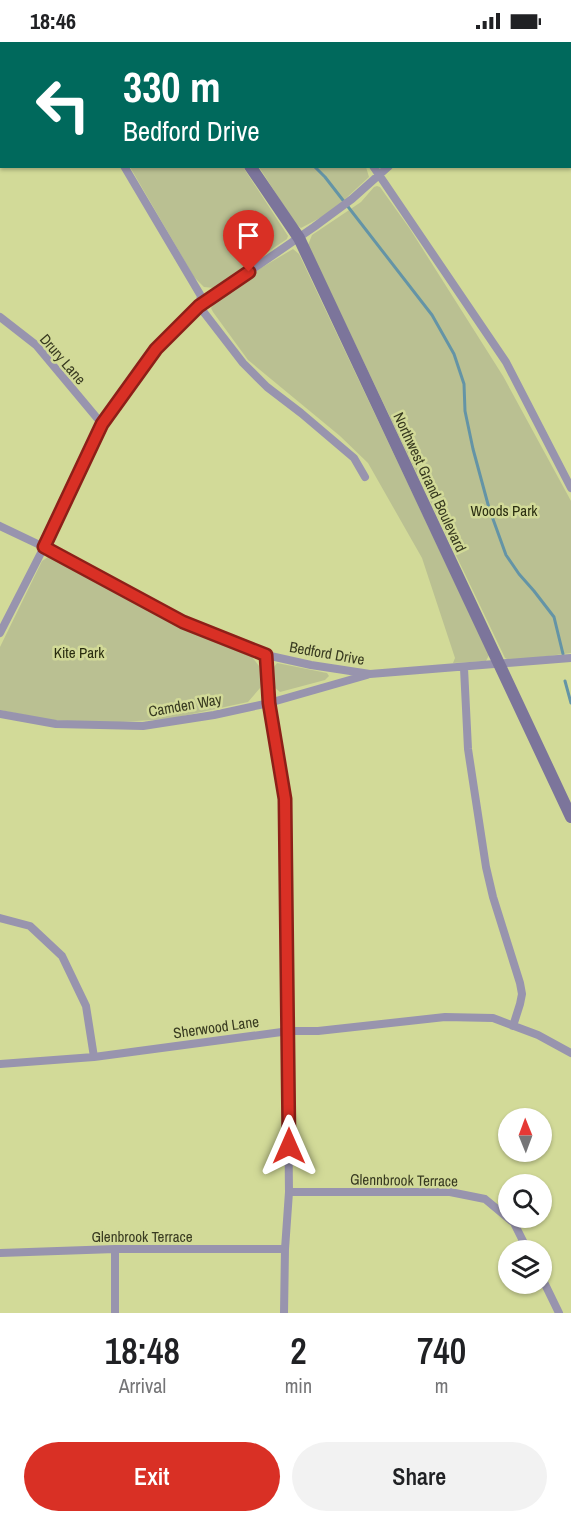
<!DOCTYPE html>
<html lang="en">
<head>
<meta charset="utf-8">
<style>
  :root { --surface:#fff; --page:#f2f2f2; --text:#202124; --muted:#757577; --accent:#d93025 }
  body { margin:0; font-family:"Archivo Narrow",sans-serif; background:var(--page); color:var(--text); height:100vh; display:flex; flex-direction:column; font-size:22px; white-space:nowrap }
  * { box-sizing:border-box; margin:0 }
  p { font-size:20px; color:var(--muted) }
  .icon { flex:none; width:33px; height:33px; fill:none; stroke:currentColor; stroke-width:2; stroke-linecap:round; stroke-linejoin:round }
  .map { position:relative; height:1271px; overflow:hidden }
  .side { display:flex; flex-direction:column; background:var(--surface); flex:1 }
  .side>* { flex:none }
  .hud { position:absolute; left:0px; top:0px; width:572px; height:126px; box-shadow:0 2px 4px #0004; background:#00695c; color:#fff; overflow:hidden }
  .needle { width:39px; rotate:359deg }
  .buttons { position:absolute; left:498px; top:1066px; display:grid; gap:12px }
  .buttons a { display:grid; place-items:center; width:54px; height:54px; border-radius:50%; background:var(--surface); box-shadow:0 2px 4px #0004; font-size:30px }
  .pin { position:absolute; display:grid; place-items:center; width:51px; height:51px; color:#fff; margin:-62px -26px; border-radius:50% 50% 50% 0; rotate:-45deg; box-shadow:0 0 6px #0007 }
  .pin .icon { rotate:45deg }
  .me { position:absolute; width:66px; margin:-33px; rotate:0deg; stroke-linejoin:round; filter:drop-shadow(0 0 4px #0008) }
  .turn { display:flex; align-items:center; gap:21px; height:126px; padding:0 24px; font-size:27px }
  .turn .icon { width:78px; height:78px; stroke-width:2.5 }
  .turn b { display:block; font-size:42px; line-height:51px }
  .eta { display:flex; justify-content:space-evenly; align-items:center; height:102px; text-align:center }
  .eta b { font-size:36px; font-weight:600; line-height:42px }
  .cta { display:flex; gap:12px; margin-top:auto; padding:12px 24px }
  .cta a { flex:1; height:69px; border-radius:36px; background:var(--accent); color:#fff; font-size:24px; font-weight:600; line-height:69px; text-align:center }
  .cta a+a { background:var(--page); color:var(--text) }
  .status { display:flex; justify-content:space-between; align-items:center; height:42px; padding:0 30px; background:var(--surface); direction:ltr }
  .status svg { height:16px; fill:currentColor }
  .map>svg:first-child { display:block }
  .green { fill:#bac092 }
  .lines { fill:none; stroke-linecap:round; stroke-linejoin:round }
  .stream { stroke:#6494a6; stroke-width:3 }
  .street { stroke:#9894ae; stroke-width:8 }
  .secondary { stroke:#7c759b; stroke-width:12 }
  .route-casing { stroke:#8d1f18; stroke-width:15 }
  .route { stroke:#d93025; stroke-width:10 }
  .labels { text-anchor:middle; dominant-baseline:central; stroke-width:5; stroke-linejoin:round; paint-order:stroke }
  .street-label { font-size:15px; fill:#383a20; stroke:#d2da98 }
  .park-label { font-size:15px; fill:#2a2d10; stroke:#d2da98 }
</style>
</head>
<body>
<div class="status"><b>18:46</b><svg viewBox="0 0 49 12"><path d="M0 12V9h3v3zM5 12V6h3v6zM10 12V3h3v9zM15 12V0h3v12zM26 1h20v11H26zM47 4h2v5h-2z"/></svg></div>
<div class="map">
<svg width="571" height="1271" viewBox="0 0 571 1271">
  <rect width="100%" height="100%" fill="#d2da98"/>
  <path class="green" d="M130,125H243L288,194L287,197L214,246L204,245L194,235Z
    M259,125H366L369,135L331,170L301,186L295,181Z
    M377,144L380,145L410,187L503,334L571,459V611L511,619L505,616L308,203L312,193L361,160L374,145Z
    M293,207L299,212L489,613L486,619L453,621L455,616L422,516L368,421L340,394L248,318L213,270L211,266L217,258L261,226Z
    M48,515L200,594L252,615L259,624L262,636L260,646L248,660L169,677L104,681L51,678L0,668V605L42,519Z
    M277,621L327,631L329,634L325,638L280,650L274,645L271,629Z"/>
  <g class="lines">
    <path class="stream" d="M188,0L189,2
      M314,124L325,135L432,273L454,312L464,342L465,369L473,407L489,466L506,513L519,532L534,549L554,575L563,612
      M565,639L571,661"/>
    <path class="street" d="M276,0L277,2
      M481,2V0
      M507,2L509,0
      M0,7L2,8
      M124,124L201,254L199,264L243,321L267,345L301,371L354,416L365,435
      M373,124L506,320L571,446
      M0,275L36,303L102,382
      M0,484L44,505L148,563L200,588L266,613L311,623L370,632L571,616
      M0,591L44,505L102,382L156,307L199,264L314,185L352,157L389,124
      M266,613L269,661L285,757L289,1150L285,1207L284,1271
      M464,626L468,707L486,825L493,855L520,941L522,952L520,962L513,984
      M0,672L56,682L143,684L214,673L269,661L367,633
      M0,876L30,884L62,914L86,964L94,1015
      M0,1022L94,1015L289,989H318L445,975L493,976L538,993L571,1011
      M289,1150H450L485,1157L514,1181L528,1209
      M115,1207V1271
      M0,1211L115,1207H285
      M542,1236L559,1271"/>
    <path class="secondary" d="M158,0L160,2
      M250,124L299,196L571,775"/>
  </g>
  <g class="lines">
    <defs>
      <path id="route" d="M249,230L199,264L156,307L102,382L44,505L183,580L266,613L269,661L285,757L289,1104"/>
    </defs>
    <use href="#route" class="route-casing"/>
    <use href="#route" class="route"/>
  </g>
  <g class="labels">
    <g class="street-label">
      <text transform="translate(63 317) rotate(49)">Drury Lane</text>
      <text transform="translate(430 440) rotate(65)">Northwest Grand Boulevard</text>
      <text transform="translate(327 611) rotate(10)">Bedford Drive</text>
      <text transform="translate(185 663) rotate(-10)">Camden Way</text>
      <text transform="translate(216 985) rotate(-8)">Sherwood Lane</text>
      <text transform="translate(404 1138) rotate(1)">Glennbrook Terrace</text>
      <text x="142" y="1194">Glenbrook Terrace</text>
    </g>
    <g class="park-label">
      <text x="504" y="468">Woods Park</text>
      <text x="79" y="610">Kite Park</text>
    </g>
  </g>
</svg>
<div class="buttons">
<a><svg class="needle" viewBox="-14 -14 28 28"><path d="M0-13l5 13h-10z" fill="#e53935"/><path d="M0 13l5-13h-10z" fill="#757577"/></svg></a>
<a><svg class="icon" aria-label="search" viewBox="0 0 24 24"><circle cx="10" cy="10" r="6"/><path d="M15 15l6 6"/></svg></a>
<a><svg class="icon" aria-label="layers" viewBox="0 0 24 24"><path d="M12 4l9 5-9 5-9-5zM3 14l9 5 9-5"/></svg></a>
</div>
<div class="pin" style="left:249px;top:230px;background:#d93025"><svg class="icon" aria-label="arrive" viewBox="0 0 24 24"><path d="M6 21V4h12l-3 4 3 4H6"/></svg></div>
<svg class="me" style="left:289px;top:1104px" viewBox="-20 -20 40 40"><path d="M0-17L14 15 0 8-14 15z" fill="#d93025" stroke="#fff" stroke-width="4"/></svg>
<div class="hud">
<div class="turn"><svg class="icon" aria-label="left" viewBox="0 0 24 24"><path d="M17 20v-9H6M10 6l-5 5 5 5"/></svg><div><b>330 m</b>Bedford Drive</div></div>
</div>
</div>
<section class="side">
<div class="eta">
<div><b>18:48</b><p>Arrival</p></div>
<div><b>2</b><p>min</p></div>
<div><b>740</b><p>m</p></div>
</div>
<div class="cta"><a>Exit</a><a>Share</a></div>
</section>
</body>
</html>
